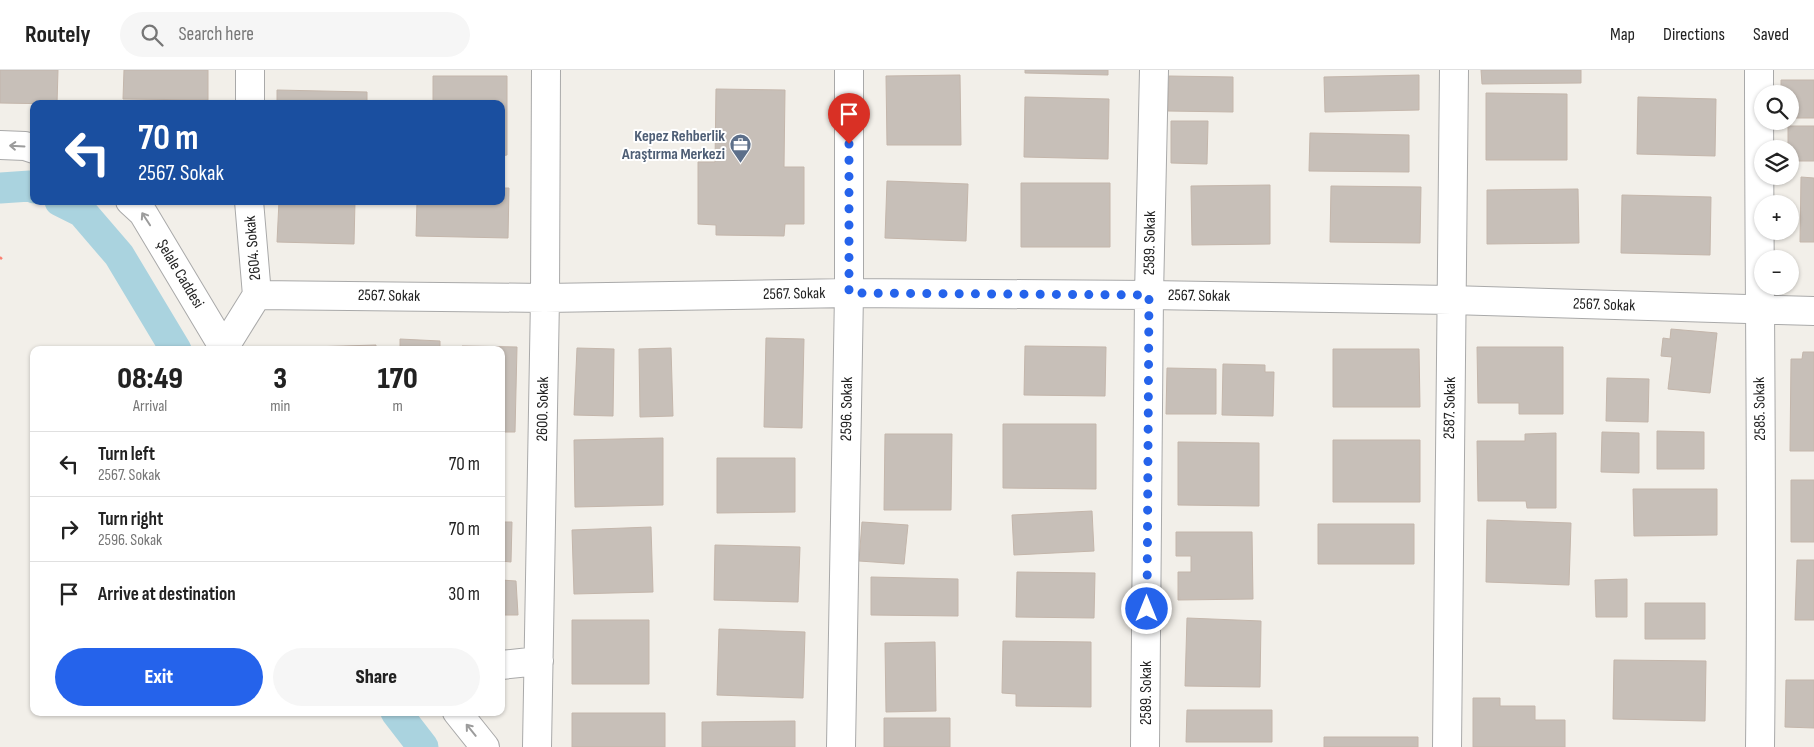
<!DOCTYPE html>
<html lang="en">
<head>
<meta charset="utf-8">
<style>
  :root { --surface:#fff; --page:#f6f6f6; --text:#222; --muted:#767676; --line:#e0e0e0; --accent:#2563eb }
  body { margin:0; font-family:"Sofia Sans Condensed",sans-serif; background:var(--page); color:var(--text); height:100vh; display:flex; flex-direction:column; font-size:19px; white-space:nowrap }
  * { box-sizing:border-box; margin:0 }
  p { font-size:16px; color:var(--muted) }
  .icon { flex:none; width:28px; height:28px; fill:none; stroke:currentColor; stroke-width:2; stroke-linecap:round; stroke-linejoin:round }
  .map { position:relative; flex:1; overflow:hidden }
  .side { position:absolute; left:30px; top:276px; width:475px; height:370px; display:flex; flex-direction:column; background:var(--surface); border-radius:10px; box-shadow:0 1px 4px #0004 }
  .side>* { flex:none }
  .top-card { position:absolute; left:30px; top:30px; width:475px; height:105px; border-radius:10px; box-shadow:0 1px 4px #0004; background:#1a4fa0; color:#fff; overflow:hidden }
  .buttons { position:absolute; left:1754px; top:15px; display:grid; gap:10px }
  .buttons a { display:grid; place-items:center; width:45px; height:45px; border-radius:50%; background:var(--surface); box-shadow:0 1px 4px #0004; font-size:25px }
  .pin { position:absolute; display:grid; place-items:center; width:42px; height:42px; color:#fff; margin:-51px -21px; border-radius:50% 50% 50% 0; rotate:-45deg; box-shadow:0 0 5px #0007 }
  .pin .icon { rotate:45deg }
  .me { position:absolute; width:55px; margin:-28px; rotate:0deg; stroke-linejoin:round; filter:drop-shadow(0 0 4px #0008) }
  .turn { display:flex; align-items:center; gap:18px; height:105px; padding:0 25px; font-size:22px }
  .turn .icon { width:65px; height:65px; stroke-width:2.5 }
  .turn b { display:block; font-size:35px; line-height:42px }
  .eta { display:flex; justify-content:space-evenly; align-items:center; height:85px; text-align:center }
  .eta b { font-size:30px; font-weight:800; line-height:35px }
  .button { display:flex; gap:10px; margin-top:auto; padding:10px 25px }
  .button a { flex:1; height:58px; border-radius:30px; background:var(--accent); color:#fff; font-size:20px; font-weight:800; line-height:58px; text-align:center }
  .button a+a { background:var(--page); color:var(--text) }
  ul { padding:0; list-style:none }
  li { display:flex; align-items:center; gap:15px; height:65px; padding:0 25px; border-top:1px solid var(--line) }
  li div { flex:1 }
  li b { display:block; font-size:19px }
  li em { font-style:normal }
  header { display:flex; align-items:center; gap:30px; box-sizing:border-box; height:70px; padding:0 25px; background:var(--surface); border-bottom:1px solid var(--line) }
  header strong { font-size:24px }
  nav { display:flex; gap:28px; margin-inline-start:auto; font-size:18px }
  .search { width:350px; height:45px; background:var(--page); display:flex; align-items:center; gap:12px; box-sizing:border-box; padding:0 18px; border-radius:28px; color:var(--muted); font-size:19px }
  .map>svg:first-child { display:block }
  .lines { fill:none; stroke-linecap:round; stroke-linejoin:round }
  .canal { stroke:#aad3df; stroke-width:31 }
  .building { fill:#c7bfb8; stroke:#c4b6ab }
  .minor-casing { stroke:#a9a9a9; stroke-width:30 }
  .path { stroke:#fa8072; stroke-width:3; stroke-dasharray:2.5 2.5; stroke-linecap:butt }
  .minor { stroke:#fff; stroke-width:28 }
  .oneway { stroke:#9c9c9c }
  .route { stroke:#2563eb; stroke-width:9; stroke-dasharray:0 16.2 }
  .labels { text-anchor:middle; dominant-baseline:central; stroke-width:4; stroke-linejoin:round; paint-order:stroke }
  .service-label { font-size:16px; font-weight:bold; fill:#4e5e75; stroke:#fff; text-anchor:end }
  .street-label { font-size:16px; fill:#222; stroke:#fff }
</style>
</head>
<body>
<header>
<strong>Routely</strong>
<div class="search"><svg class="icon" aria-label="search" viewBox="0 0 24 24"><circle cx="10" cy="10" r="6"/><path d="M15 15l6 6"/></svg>Search here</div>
<nav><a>Map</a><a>Directions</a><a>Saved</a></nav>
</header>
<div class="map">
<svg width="1814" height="677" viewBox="0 0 1814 677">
  <rect width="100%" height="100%" fill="#f2efe9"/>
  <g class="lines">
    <path class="canal" d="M0,118L30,116L34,118
      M60,131L82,142L119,185L176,280
      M396,642L423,677"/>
  </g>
  <path class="building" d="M0,0H58L57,34L0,33Z
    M124,0H208V30L123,29Z
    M1025,0H1108V5L1025,3Z
    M1481,0H1581V13L1482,14Z
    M960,5L961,75H887L886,6Z
    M1419,5V40L1325,42L1324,7Z
    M433,6H507V85L501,86V34H433Z
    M1169,6L1233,7V42L1168,41Z
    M1781,10H1814V48H1790V24H1781Z
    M716,19L785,20L784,97H804V154H785L784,166L716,165V155L698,154V92H715Z
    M277,20L367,22V34H277Z
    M1486,23L1567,24V90H1486Z
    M1025,27L1109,29L1108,89L1024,87Z
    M1638,27L1716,29L1715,86L1637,84Z
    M1171,51H1208L1207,94L1171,93Z
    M1788,56H1814V91H1790V79H1788Z
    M1310,63L1409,65V102L1309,101Z
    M1801,107L1814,108V172H1800Z
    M887,111L968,114L966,171L885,168Z
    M1021,113H1110V177H1021Z
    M1270,115V174L1192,175L1191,116Z
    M1331,116L1421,117L1420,173L1330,172Z
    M501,118H509L508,168L416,166L417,131H501Z
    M1578,119L1579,173L1487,174V120Z
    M1622,125L1711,127L1710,185L1621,183Z
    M279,131H355L354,174L277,172Z
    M1671,259L1717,263L1710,323L1668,319L1672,287L1661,286L1663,268L1670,269Z
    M766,268L804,269L802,358L764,357Z
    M400,269L440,271V280H400Z
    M376,275V280H310L311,277Z
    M462,276L517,277L515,362H501V280H462Z
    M1025,276L1106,277L1105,326L1024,325Z
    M1477,277H1563V344H1519V333H1478Z
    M577,278L614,279L613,346L574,345Z
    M671,278L673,346L640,347L639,279Z
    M1333,279H1419L1420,337H1333Z
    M1803,282H1814V381H1790L1791,289H1802Z
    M1223,294L1265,295V302H1274L1273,346L1222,345Z
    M1167,298L1216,299V344H1166Z
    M1607,308L1649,309L1648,352L1606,351Z
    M1003,354H1096V419L1003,418Z
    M1657,361L1704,362V399H1657Z
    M1602,362L1639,363V403L1601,402Z
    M1556,363V438H1527L1526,431H1478L1477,371H1525V364Z
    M885,364H952L951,440H884Z
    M663,368V435L575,437L574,370Z
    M1333,370H1420V432H1333Z
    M1178,372L1259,373V436L1178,435Z
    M717,388H795V442L717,443Z
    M1791,410H1814V472H1791Z
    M1633,419H1717V465L1634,466Z
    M1092,441L1094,481L1014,485L1012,445Z
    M1487,450L1571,453L1569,515L1486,512Z
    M501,452H512L511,492L501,491Z
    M862,452L908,455L904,494L859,491Z
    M1318,454H1414V494H1318Z
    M651,457L653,522L574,524L572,460Z
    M1176,462H1252L1253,529L1178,530V502H1191V486H1176Z
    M715,475L800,477L798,532L714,530Z
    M1797,490H1814V550H1795Z
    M1017,502L1095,503L1094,548L1016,547Z
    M871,507L958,509V546L871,545Z
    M1627,509V547H1596L1595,510Z
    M501,510L516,511L518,545H501Z
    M1645,533H1705V569H1645Z
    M1187,548L1261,551L1260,617L1185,616Z
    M572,550H649V614H572Z
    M719,559L805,562L803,628L717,625Z
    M1003,571L1091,572V637L1016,636V624L1002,623Z
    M935,572L936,641L886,642L885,573Z
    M1614,590L1706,591L1705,651L1613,649Z
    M1786,610H1814V658L1785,657Z
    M1473,628H1500V636H1535V650H1565V677H1473Z
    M1187,640H1272V672H1186Z
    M572,643H665V677H572Z
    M884,648H950V677H884Z
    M795,651V677H702V652Z
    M1324,667H1418V677H1324Z"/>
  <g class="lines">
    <defs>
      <path id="minor" d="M1759,0C1759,226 1763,451 1760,677
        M250,34V0
        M0,75L25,76L34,79
        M130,131L143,143L225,280
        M249,131L257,225
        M224,278L257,225L545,228L849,223L1149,225L1451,230L1814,241
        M501,595L539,591
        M457,642L485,677
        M537,677L545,228L546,0
        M841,677L849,223V0
        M1145,677L1149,225L1154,0
        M1447,677L1454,0"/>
    </defs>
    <use href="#minor" class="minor-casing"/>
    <path class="path" d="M0,189L2,187"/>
    <use href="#minor" class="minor"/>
  </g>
  <defs><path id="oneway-shaft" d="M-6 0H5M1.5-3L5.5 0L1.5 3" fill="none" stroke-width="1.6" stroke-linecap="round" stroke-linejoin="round" transform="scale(1.25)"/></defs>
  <g class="oneway">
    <use href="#oneway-shaft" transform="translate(17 76) rotate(-177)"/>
    <use href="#oneway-shaft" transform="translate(146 149) rotate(-123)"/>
    <use href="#oneway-shaft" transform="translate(471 660) rotate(-129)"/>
  </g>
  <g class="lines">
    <path class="route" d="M849,74V223L1149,225L1147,539"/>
  </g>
  <defs>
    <symbol id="office-pin" viewBox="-11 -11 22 30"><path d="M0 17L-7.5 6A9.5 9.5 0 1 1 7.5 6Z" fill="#5c6f8a" stroke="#fff"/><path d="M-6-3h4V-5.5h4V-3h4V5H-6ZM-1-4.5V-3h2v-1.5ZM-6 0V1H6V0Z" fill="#fff"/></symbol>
  </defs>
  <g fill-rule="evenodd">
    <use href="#office-pin" x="728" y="62" width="25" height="34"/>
  </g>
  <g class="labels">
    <g class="service-label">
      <text x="725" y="66">Kepez Rehberlik<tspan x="725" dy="18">Araştırma Merkezi</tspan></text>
    </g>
    <g class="street-label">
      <text transform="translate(1150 173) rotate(-89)">2589. Sokak</text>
      <text transform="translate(253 178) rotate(-95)">2604. Sokak</text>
      <text transform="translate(180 204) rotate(59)">Şelale Caddesi</text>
      <text transform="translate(794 224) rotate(-1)">2567. Sokak</text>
      <text transform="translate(389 226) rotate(1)">2567. Sokak</text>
      <text transform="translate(1199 226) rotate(1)">2567. Sokak</text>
      <text transform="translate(1604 235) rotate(2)">2567. Sokak</text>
      <text transform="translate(1450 338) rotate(-89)">2587. Sokak</text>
      <text transform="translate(543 339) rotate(-89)">2600. Sokak</text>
      <text transform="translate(847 339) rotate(-89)">2596. Sokak</text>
      <text transform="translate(1760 339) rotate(-91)">2585. Sokak</text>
      <text transform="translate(1146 623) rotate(-90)">2589. Sokak</text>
    </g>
  </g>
</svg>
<div class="buttons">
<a><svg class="icon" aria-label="search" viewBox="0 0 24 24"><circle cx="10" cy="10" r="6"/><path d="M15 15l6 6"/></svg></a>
<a><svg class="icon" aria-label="layers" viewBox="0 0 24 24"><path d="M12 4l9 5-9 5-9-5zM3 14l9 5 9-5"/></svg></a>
<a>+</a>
<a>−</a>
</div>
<div class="pin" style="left:849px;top:74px;background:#d93025"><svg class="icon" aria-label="arrive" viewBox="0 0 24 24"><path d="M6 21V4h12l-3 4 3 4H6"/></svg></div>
<svg class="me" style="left:1147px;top:539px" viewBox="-20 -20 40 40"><circle r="17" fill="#2563eb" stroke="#fff" stroke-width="3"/><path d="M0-11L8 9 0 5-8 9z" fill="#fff"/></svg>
<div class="top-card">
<div class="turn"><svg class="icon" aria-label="left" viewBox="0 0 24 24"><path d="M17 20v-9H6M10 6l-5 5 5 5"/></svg><div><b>70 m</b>2567. Sokak</div></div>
</div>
<section class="side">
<div class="eta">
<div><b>08:49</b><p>Arrival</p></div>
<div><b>3</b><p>min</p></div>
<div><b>170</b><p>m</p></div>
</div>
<ul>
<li><svg class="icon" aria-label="left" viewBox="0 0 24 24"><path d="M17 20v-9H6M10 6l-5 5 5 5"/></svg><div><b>Turn left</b><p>2567. Sokak</p></div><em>70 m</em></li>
<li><svg class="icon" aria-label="right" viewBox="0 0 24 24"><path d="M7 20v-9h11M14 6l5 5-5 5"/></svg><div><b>Turn right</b><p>2596. Sokak</p></div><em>70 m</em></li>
<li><svg class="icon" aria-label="arrive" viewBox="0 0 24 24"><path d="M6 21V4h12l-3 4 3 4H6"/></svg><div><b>Arrive at destination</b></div><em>30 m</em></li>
</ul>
<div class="button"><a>Exit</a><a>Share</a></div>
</section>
</div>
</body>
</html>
